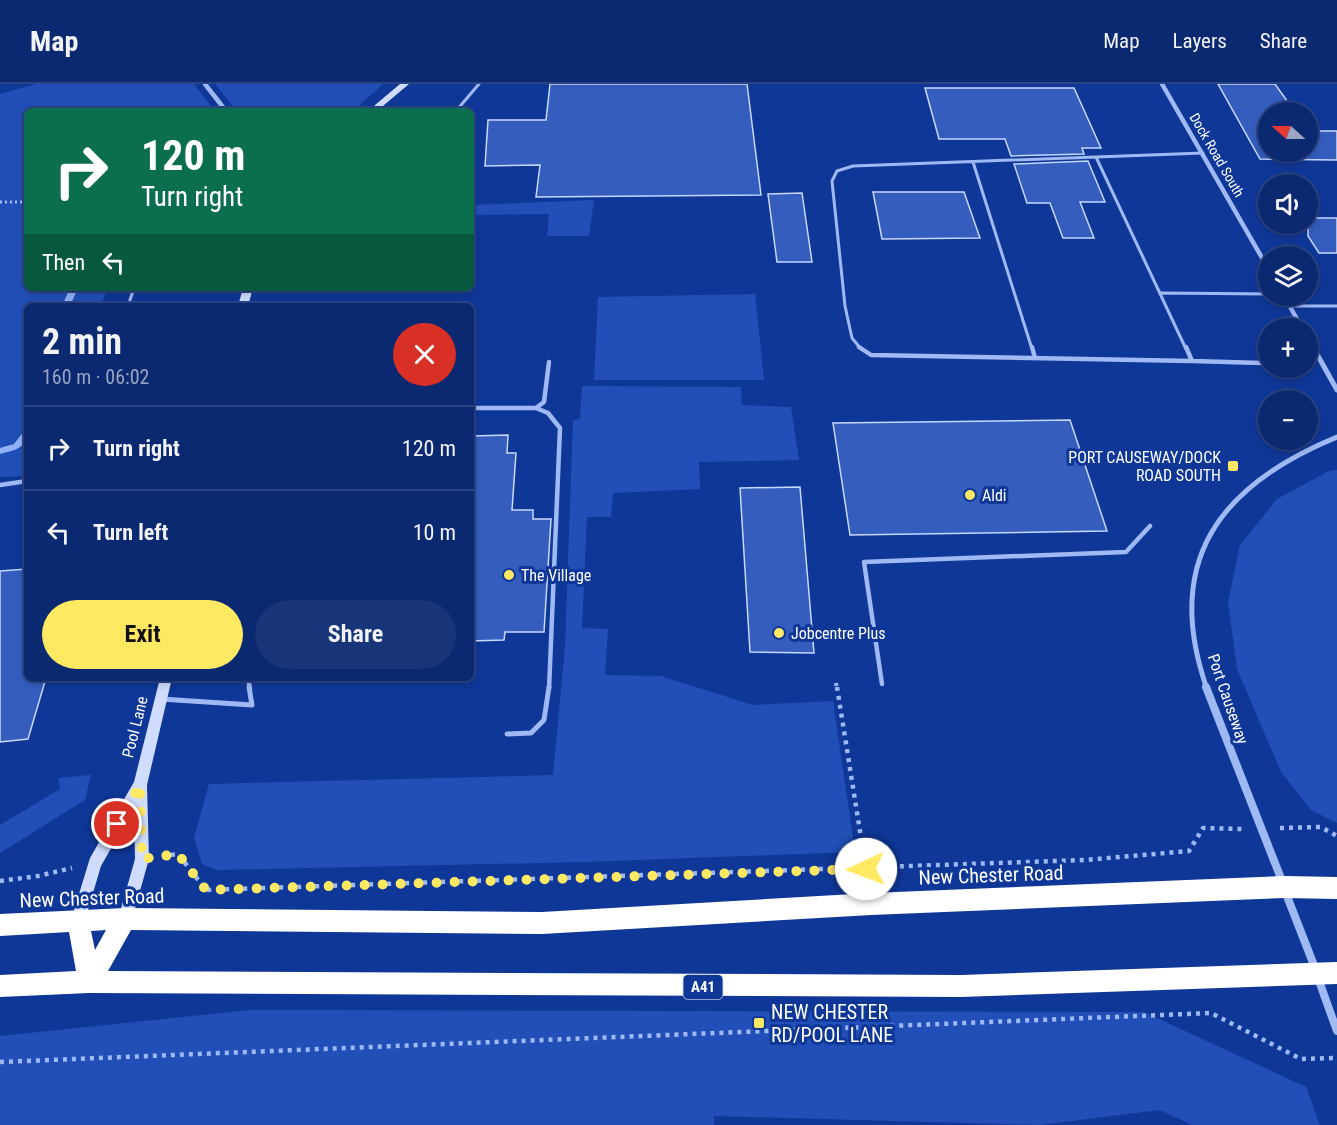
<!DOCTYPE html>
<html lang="en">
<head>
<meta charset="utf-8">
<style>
  :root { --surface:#0b2971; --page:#193579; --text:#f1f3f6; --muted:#9aa6c3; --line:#2b4584; --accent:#ffe963 }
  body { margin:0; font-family:"Roboto Condensed",sans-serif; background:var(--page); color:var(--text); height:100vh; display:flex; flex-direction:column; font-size:22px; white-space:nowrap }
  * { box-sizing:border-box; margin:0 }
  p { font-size:20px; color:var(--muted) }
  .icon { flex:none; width:33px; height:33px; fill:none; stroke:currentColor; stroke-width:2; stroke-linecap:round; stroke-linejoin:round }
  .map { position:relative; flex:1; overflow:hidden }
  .sheet { position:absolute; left:24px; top:219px; width:450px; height:378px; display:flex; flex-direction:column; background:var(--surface); border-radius:9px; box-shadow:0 3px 9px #0003,0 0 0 2px var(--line) }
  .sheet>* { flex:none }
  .top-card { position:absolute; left:24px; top:24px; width:450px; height:183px; border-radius:9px; box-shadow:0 3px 9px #0003,0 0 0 2px var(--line); background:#0b6e4f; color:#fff; overflow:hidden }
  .needle { width:39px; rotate:291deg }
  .tools { position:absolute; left:1258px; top:18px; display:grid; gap:12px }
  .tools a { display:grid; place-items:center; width:60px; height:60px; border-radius:50%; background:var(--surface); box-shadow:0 3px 9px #0003,0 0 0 2px var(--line); font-size:30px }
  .pin { position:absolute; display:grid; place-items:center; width:51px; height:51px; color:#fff; margin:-26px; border:3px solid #fff; border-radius:50%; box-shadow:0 2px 6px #0007 }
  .me { position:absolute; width:66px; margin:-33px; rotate:268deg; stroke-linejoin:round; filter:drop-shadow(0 0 4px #0008) }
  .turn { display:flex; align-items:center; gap:21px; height:126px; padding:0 18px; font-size:27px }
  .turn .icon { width:78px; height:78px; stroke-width:2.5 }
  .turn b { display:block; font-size:42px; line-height:51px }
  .then { display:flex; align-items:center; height:57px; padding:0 18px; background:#0003; gap:12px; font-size:22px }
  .round { display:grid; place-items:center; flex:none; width:63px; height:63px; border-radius:32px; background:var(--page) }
  .headline { display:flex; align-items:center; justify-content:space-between; height:102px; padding:0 18px }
  h1 { font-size:36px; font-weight:700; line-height:45px }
  .button { display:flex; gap:12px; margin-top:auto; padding:12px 18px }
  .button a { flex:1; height:69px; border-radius:36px; background:var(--accent); color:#111; font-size:24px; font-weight:700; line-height:69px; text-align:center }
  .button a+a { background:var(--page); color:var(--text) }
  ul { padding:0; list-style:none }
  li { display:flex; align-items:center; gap:18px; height:84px; padding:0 18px; border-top:2px solid var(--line) }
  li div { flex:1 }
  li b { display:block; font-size:22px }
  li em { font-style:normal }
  header { display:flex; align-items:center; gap:36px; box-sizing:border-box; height:84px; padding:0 30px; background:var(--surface); border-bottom:2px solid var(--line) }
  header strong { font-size:28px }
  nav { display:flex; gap:33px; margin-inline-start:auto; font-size:21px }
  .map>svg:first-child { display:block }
  .green { fill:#224fb7 }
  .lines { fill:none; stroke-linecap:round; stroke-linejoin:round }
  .stream { fill:#90b1f8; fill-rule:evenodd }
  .building { fill:#345dbe; stroke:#c7d8fe; stroke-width:1.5 }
  .path-far2 { stroke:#9fb9f4; stroke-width:3; stroke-dasharray:2 3; stroke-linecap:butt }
  .path-far1 { stroke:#9fb9f4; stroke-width:4; stroke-dasharray:3 4.5; stroke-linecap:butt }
  .path { stroke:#9fb9f4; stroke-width:4.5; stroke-dasharray:4 5; stroke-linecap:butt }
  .lane-far2 { stroke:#9fb9f4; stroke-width:3 }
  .lane-far1 { stroke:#9fb9f4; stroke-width:4.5 }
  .lane { stroke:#9fb9f4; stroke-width:5 }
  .street-far2 { stroke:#9fb9f4; stroke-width:4.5 }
  .street-far1 { stroke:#9fb9f4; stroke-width:5 }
  .street { stroke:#9fb9f4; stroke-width:8 }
  .secondary { fill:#cfdcfd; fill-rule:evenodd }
  .highway { fill:#fff; fill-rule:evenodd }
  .route { stroke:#ffe963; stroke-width:10; stroke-dasharray:0 18 }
  .poi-dot { fill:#ffe963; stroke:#0f3797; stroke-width:2 }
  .labels { text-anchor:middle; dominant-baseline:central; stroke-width:6; stroke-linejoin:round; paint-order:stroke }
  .far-street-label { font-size:14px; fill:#fff; stroke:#0f3797 }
  .shield { fill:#0f3797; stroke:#b7c3e0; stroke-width:1.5 }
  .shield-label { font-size:15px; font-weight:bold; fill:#fff }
  .poi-label { font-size:16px; fill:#fff; stroke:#0f3797; text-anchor:start }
  .street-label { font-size:16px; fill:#fff; stroke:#0f3797 }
  .near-street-label { font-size:20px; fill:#fff; stroke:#0f3797 }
  .near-poi-label { font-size:20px; fill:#fff; stroke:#0f3797; text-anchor:start }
</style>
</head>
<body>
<header>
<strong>Map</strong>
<nav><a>Map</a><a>Layers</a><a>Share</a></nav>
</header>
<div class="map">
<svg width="1337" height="1041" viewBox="0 0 1337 1041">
  <rect width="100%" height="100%" fill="#0f3797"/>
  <path class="green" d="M36,0H194L215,27H27V204H107L101,222H27V392L0,393V10Z
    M215,0H383L353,27H237Z
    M594,116L589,152H547L549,130L471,131V121Z
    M755,210L764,296H594L598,213Z
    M582,302L741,303L742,321L791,323L799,376L699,378L700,405L613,409L611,433H587L582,544L608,545L605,591L661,592L753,621L833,617L855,768L584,778L217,786L202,780L194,754L209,700L553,691L565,563L573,336L580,335Z
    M1331,386H1337V739L1311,726L1281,688L1237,585L1228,518L1240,461L1277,415Z
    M91,691L85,716L0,769V741L60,705L58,694Z
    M250,926L1144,928L1306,1003L1320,1041H1192L1160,1026L1039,1041L714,1032V1041H0V952Z"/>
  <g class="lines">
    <path class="stream" d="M70,204H78L70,222H62Z
      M27,346C27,365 15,366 0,370V364L14,360L24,347Z"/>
  </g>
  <path class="building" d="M550,0H747L761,111L536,113L540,81L485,82L488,36H546Z
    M1218,0H1275L1295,28H1269V68H1308V47H1337V76L1260,75Z
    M925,4H1074L1101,64H1082L1084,70L1011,72L1005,55H939Z
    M1088,77L1105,118H1080L1094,154H1063L1050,119H1027L1014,80Z
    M873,108H964L980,154L882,155Z
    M802,109L812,178H777L768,110Z
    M1308,134H1337V169H1319L1308,152Z
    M1070,336L1107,447L850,451L833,339Z
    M508,351L507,369H516L512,426H533V435H551L544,548H505L504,556L471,557V352Z
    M800,403L814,569L750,568L740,404Z
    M27,485V594H46L28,655L0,658V487Z"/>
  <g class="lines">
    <path class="path-far2" d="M0,118H27"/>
    <path class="path-far1" d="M836,599L837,605"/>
    <path class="path" d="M837,603L866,785
      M1280,744L1321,743L1337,752
      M162,772L178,770L206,806L1085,776L1189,767L1203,744L1242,745
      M0,797L38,792L72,784
      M0,978L1211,929L1301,975L1337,974"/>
    <path class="lane-far2" d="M377,23L392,27
      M456,27L479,0
      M1096,73L1186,265
      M973,78L1032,265
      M1161,209L1269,210
      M128,222L134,204
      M1290,222H1337
      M861,265L852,254L845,222L832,97L837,87L853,82L1203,69"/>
    <path class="lane-far1" d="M859,263L871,271L1192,277L1186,263
      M1032,263L1035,274
      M1192,277L1262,279
      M471,324H536L548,329L560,344L549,605
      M536,324L544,318L549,278
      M0,401L27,397
      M248,594L250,605
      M882,600L864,478L1126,468L1150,442"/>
    <path class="lane" d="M161,615L252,621L249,603
      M507,650L531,649L544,636L549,603"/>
    <path class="street-far2" d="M205,0L226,27
      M1162,0L1269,186
      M1284,212L1302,244
      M1308,255L1314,265"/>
    <path class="street-far1" d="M1313,263L1337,306
      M1207,605C1162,477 1220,401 1337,353"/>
    <path class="street" d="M1206,603L1282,797
      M1285,807L1315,884
      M1318,894L1337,947"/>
    <path class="secondary" d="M400,0H409L377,27H368Z
      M243,204H253L248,222H238Z
      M160,594H172L147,701L149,775L132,835L130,840L125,842L120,840L118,835L135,775L134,724L101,782L85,836L83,841L78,843L73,841L71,836L90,774L134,698Z"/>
    <path class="highway" d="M1284,792L1337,793V815L1284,814L871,831L542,850L131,846L108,887L961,891L1337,878V900L961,913L89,909L0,913V891L76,887L69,848L0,852V830L125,824L542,828L871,809ZM106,846L95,866L91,847Z"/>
  </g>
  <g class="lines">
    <path class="route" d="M117,740L140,701L142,775L178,770L206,806L866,785"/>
  </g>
  <g class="poi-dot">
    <rect x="1227" y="376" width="12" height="12" rx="3"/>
    <circle cx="970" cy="411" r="6"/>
    <circle cx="509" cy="491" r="6"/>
    <circle cx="779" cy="549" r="6"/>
    <rect x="753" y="933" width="12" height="12" rx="3"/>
  </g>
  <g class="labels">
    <g class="far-street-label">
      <text transform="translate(1217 71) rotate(60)">Dock Road South</text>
    </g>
    <rect class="shield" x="683.5" y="891" width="39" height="24" rx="4.5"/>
    <g class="shield-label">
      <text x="703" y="903">A41</text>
    </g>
    <g class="poi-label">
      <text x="1221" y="373" text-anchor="end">PORT CAUSEWAY/DOCK<tspan x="1221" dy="18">ROAD SOUTH</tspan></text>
      <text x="982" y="411">Aldi</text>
      <text x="521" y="491">The Village</text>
      <text x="791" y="549">Jobcentre Plus</text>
    </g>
    <g class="street-label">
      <text transform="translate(1228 615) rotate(71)">Port Causeway</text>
      <text transform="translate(135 643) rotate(-76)">Pool Lane</text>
    </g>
    <g class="near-street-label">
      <text transform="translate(991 791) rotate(-2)">New Chester Road</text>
      <text transform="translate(92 814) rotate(-2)">New Chester Road</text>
    </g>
    <g class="near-poi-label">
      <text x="771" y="928">NEW CHESTER<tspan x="771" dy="23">RD/POOL LANE</tspan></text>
    </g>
  </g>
</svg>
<div class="tools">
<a><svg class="needle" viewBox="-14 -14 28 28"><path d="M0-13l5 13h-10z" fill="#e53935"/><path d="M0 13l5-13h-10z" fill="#9aa6c3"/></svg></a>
<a><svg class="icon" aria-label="sound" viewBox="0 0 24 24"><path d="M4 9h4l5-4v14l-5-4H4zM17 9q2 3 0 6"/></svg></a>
<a><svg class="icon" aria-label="layers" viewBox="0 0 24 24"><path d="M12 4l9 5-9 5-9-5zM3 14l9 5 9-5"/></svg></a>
<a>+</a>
<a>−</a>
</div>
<div class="pin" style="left:117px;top:740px;background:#d93025"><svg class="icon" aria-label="arrive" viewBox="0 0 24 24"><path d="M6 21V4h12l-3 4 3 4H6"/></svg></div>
<svg class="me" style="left:866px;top:785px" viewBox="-20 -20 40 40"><circle r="19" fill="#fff"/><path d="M0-13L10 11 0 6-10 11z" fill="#ffe963"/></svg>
<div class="top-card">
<div class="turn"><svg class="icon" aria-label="right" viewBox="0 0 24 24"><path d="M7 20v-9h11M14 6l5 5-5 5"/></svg><div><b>120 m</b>Turn right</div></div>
<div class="then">Then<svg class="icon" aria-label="left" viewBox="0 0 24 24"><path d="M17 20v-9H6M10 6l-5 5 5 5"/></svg></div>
</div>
<section class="sheet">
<div class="headline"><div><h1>2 min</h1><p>160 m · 06:02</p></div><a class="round" style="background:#d93025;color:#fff"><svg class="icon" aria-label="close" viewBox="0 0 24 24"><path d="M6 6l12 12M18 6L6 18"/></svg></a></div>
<ul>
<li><svg class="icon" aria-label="right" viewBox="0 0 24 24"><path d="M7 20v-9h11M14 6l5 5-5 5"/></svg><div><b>Turn right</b></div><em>120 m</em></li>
<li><svg class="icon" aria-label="left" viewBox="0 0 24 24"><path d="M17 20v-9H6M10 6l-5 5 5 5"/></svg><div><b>Turn left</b></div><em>10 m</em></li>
</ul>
<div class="button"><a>Exit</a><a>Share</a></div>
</section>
</div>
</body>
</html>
